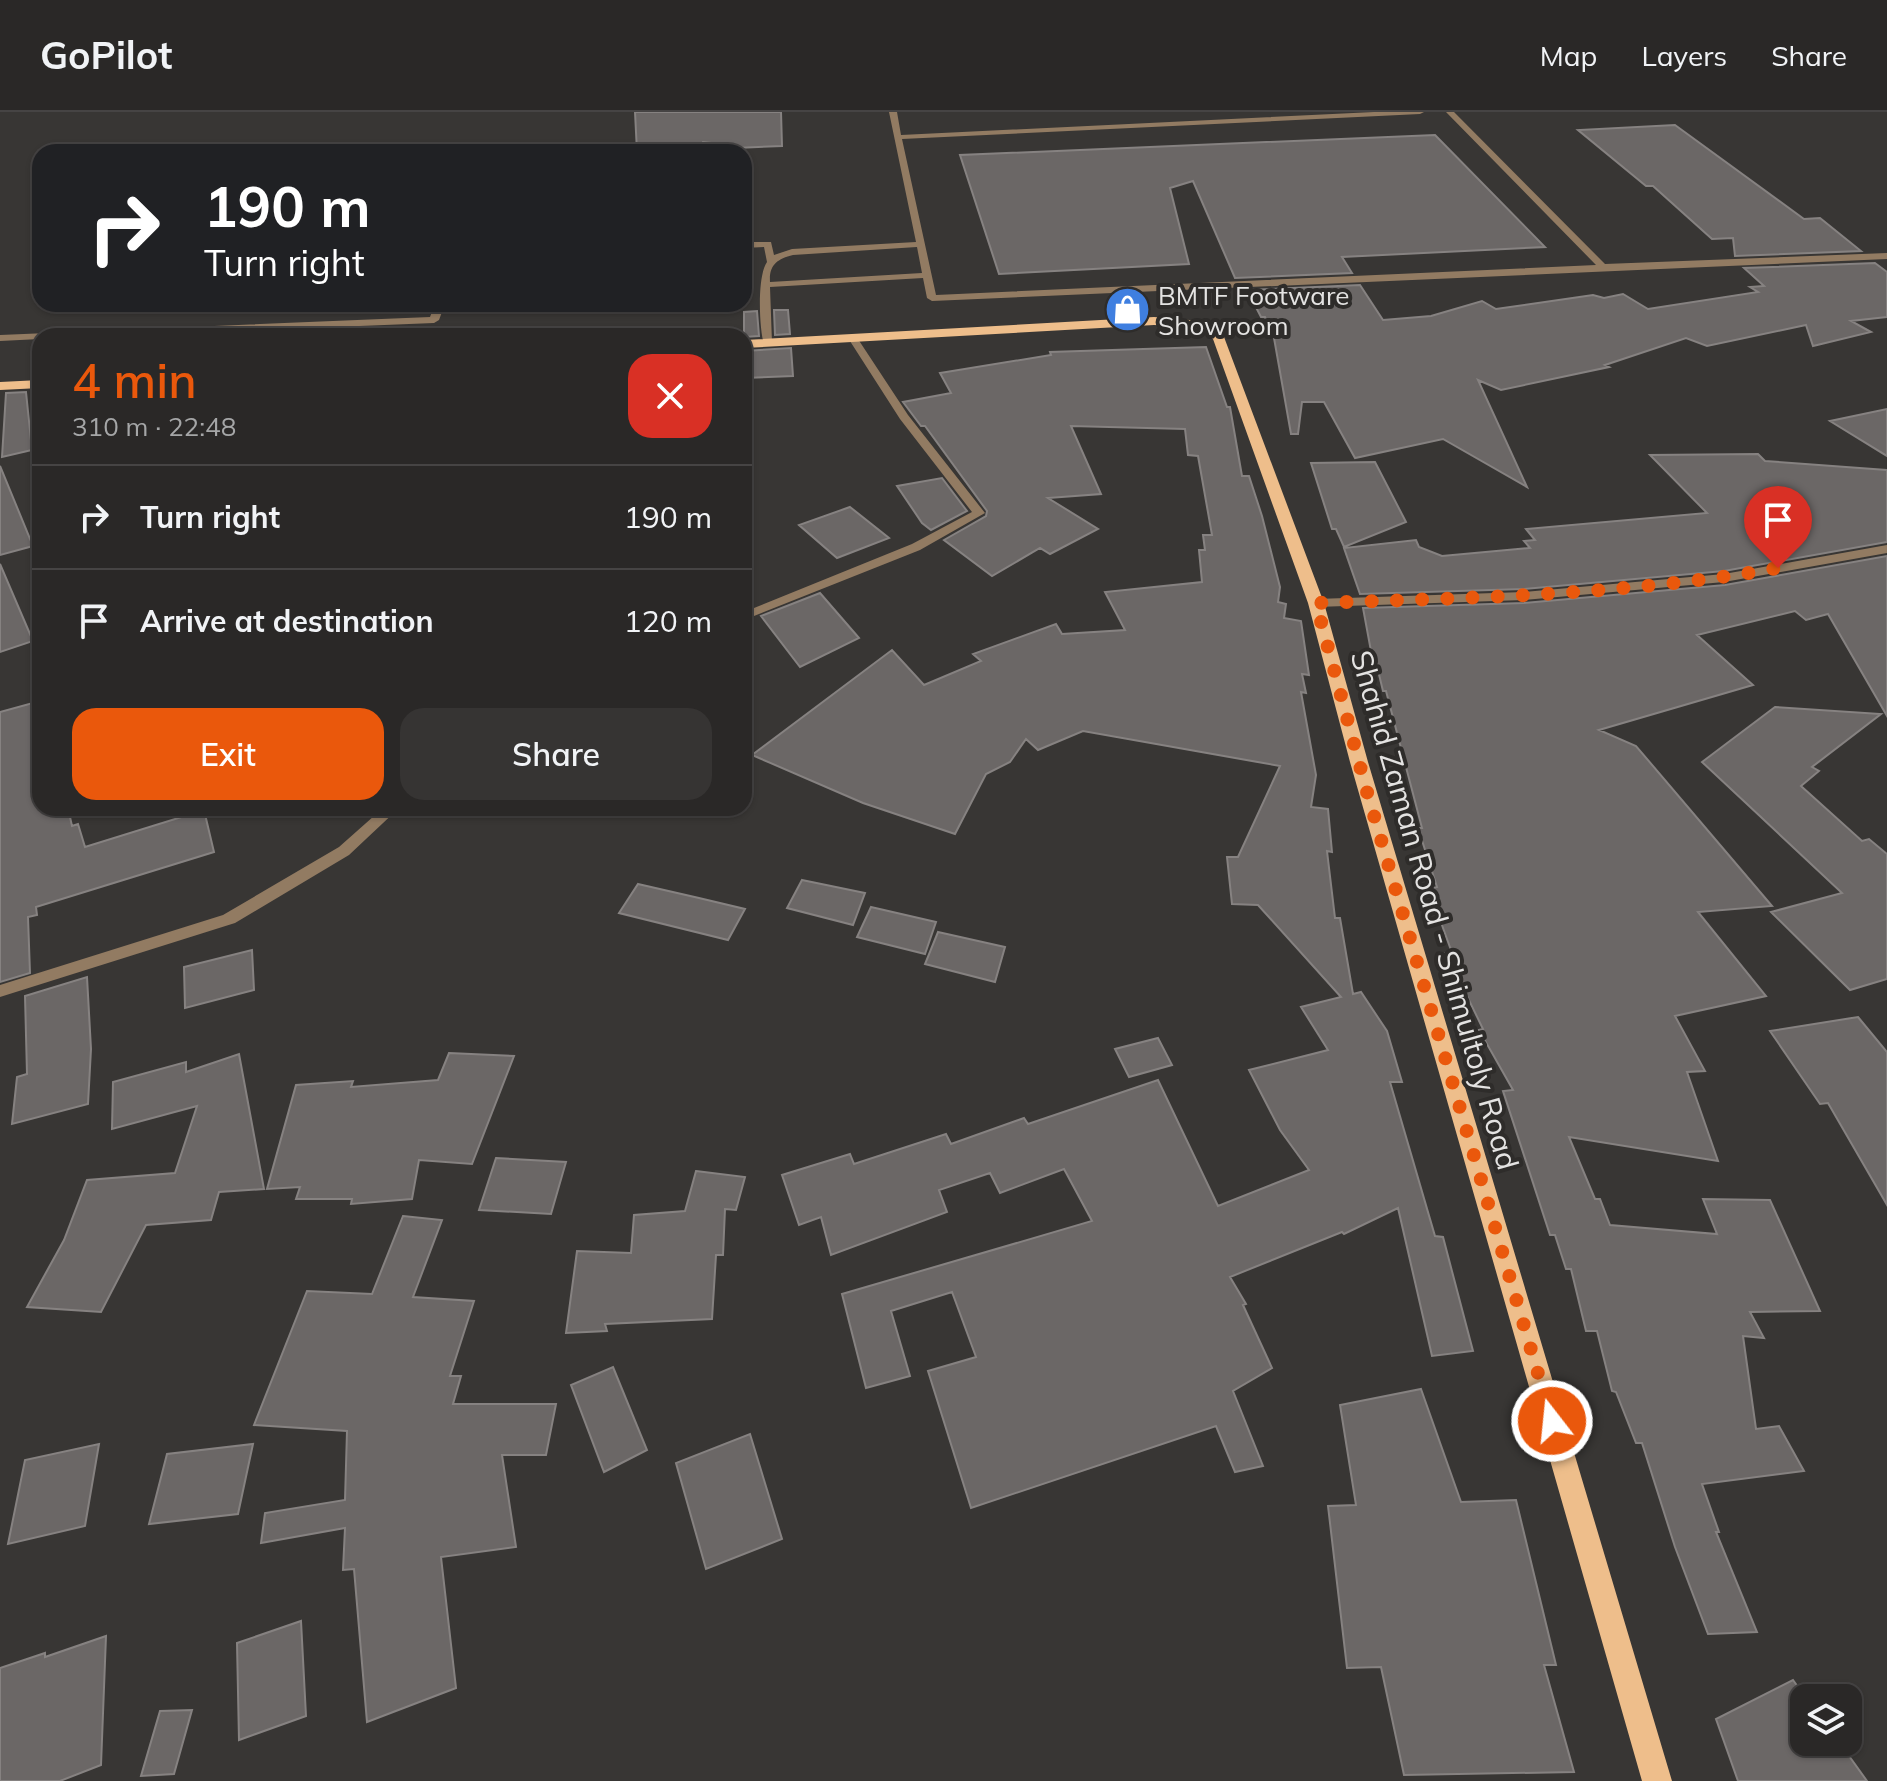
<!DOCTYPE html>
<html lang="en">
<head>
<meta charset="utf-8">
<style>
  :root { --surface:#2a2827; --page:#363433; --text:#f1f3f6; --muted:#a5a6a7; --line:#464444; --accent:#ea580c }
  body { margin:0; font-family:Mulish,sans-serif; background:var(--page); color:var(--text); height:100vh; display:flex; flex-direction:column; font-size:30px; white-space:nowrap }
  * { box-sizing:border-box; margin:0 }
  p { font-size:26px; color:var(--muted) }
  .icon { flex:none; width:44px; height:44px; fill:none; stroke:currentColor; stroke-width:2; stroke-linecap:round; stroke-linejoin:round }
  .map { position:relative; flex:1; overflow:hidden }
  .details { position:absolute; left:32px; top:216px; width:720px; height:488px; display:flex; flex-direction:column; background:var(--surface); border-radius:24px; box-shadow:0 2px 6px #0004,0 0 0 2px var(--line) }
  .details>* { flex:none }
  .top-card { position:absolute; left:32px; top:32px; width:720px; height:168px; border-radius:24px; box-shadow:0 2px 6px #0004,0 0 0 2px var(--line); background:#202124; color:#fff; overflow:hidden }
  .buttons { position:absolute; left:1790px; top:1572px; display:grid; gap:16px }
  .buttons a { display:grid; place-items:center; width:72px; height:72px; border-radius:16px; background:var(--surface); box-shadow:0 2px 6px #0004,0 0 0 2px var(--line); font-size:40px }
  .pin { position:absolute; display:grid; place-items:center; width:68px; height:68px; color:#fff; margin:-82px -34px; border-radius:50% 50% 50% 0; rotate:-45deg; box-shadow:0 0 8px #0007 }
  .pin .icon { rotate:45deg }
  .me { position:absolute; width:88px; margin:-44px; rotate:344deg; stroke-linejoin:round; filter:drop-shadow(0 0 6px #0008) }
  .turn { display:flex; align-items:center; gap:28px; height:168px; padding:0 40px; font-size:36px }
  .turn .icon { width:104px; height:104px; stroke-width:2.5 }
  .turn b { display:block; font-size:56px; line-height:68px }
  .round { display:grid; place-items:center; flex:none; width:84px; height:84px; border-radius:24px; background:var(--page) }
  .overview { display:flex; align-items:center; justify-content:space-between; height:136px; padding:0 40px }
  h1 { font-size:48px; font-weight:600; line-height:60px; color:var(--accent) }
  .button { display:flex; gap:16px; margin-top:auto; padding:16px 40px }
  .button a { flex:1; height:92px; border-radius:24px; background:var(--accent); color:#fff; font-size:32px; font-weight:600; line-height:92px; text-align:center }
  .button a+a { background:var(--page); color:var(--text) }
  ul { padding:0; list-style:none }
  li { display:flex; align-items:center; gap:24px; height:104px; padding:0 40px; border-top:2px solid var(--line) }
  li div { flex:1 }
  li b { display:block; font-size:30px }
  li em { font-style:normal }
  header { display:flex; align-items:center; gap:48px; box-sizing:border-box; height:112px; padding:0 40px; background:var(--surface); border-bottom:2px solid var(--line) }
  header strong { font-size:38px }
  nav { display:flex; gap:44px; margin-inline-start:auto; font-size:28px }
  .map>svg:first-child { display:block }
  .building { fill:#6b6766; stroke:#868281; stroke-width:2 }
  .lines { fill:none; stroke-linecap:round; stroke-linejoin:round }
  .lane { fill:#927b62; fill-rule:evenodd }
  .street { fill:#927b62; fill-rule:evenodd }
  .primary { fill:#eebe8b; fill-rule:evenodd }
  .route { stroke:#ea580c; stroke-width:14; stroke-dasharray:0 25.2 }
  .labels { text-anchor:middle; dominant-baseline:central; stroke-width:8; stroke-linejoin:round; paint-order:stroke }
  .far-poi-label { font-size:26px; fill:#e4e3e2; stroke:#2e2c2a; text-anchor:start }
  .street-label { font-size:30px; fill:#e4e3e2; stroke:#2e2c2a }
</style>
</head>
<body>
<header>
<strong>GoPilot</strong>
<nav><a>Map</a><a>Layers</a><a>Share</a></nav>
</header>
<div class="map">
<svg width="1887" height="1669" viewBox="0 0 1887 1669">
  <rect width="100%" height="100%" fill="#383634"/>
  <path class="building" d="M635,0H781L782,34L713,37L711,31L703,30L698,40H637Z
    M1675,13L1804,107L1820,106L1861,139L1735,144L1733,126L1712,127L1653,74H1646L1578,18Z
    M1435,23L1545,135L1342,145L1352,161L1235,166L1193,69L1170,76L1189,152L999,162L960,43Z
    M1875,151L1887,160V205L1851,209L1871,220L1813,234L1806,213L1707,234L1686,226L1605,253L1609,255L1501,278L1478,268L1527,375L1443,327L1355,346L1324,290H1302L1298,322H1291L1274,226L1265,205H1261L1247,178L1360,173L1383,208L1431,204L1482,189L1496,197L1593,183L1604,186L1623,182L1648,197L1758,180L1750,175L1764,174L1744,156Z
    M774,198H788L790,222L775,223Z
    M757,199L759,224L744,225V200Z
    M1206,235L1227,295H1230L1242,364H1249L1262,404L1280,475L1278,490L1286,492L1284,506L1301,509L1309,563L1302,562L1306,581L1301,580L1316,663L1311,695L1328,697L1332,740L1327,739L1335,806H1340L1353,882L1361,880L1387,919L1402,970H1390L1435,1124L1443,1125L1473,1239L1432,1244L1398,1096L1344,1122L1342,1120L1230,1165L1246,1192L1243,1193L1272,1256L1233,1279L1263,1354L1235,1360L1216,1314L971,1396L928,1259L976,1245L952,1180L891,1199L910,1264L866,1276L842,1182L1092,1109L1064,1057L1000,1081L990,1061L939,1078L947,1100L831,1143L821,1105L799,1113L782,1063L850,1042L854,1052L946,1022L951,1032L1024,1006L1028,1012L1158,968L1218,1094L1309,1058L1280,1018L1249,958L1328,938L1301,895L1341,885L1258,793L1232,792L1227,745H1238L1280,654L1083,619L1038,638L1026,627L1010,650L986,662L955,722L863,691L752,643L892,538L924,573L981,549L973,542L1056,512L1062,522L1125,518L1105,480L1202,470L1199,438H1205L1203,423H1212L1198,344L1188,343L1185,317L1071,314L1101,382L1048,386L1098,417L1050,442L1040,436L992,464L944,428L986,404L987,399L925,314H921L903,290L951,281L940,261L1051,243L1050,240Z
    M791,236L793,264L744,266V239Z
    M26,280L32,338L2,345L6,281Z
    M1887,297V344L1830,309Z
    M1758,342L1765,349L1887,358V430L1724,459L1524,477L1360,482L1344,436L1416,428L1419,435L1442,444L1530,436L1524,429L1535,428L1526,417L1707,401L1650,343Z
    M1375,350L1406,410L1344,435L1336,417H1332L1311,351Z
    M0,354L33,434L0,443Z
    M942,366L967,399L931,418L922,411L897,374Z
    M850,395L889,426L837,446L799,413Z
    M1887,444V604L1828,502L1806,508L1795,499L1697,523L1753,573L1599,618L1636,634L1772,794L1698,800L1766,884L1675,904L1705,959L1687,960L1718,1049L1569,1025L1595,1087H1600L1610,1113L1717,1122L1703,1087L1770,1088L1820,1199L1750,1200L1764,1226L1743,1224L1756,1317L1779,1314L1804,1359L1702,1372L1719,1420H1716L1757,1520L1708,1522L1675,1435L1642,1331H1636L1616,1280L1612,1279L1597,1219H1586L1571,1157H1566L1555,1123H1550L1503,979L1513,978L1479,918L1483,917L1446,841H1452L1429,777L1437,775L1418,716H1422L1386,579H1383L1376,550H1373L1363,496L1524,491L1725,473Z
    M0,452L33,529L0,540Z
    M820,481L859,526L800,555L761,504Z
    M40,589V696H68L72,714L78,712L85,735L204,698L214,740L36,795L37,803L28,805L30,861L0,870V600Z
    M1775,595L1881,602L1812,655L1819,659L1801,674L1862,729L1869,727L1887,742V867L1850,878L1771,800L1842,781L1702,650Z
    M802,768L865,781L853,813L787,796Z
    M638,772L699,786L745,797L728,828L619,801Z
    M871,795L936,810L925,842L857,825Z
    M938,820L1005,835L995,870L925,852Z
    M252,838L254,878L185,896L184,855Z
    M87,865L91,937L88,992L12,1012L17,965L27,962L25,884Z
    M1858,905L1887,940V1093L1828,991L1820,992L1770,919Z
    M1158,926L1172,953L1129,965L1115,937Z
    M449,941L514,944L472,1052L419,1048L412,1087L351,1092L352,1087H296L300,1075L267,1077L296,973L353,969L351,975L438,968Z
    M239,942L264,1077L219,1080L211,1108L146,1113L101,1200L27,1195L64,1128L87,1068L175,1061L197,994L112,1017L113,970L186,950V960Z
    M496,1046L566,1050L551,1102L479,1098Z
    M696,1059L745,1065L736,1098L725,1097L723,1143H716L712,1207L605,1212L607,1219L566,1221L577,1139L631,1141L634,1103L685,1099Z
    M403,1104L442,1108L413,1185L474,1189L450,1264H461L453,1292H556L546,1343H502L516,1435L441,1445L456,1576L367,1610L354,1457L343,1458L345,1416L261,1431L265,1401L345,1388L347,1319L254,1313L307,1179L372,1182Z
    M613,1255L647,1338L604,1360L571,1273Z
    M1421,1277L1461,1390L1516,1388L1556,1553H1544L1574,1660L1404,1663L1381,1555L1347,1556L1328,1394L1356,1393L1340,1293Z
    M750,1322L782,1427L706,1457L676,1351Z
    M99,1332L85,1414L8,1432L25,1348Z
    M253,1332L238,1402L149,1412L167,1342Z
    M301,1509L306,1604L239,1628L237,1531Z
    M106,1524L101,1653L60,1669H0V1556L45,1541V1545Z
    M1793,1568L1806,1586L1804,1630H1839L1867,1669H1738L1716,1607Z
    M192,1598L174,1662L141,1664L160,1599Z"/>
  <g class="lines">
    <path class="lane" d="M889,0H897L901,23L1374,0H1424L1420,2L902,27L936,183L1596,153L1446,0H1454L1605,152L1887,141V147L932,189L927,186L923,166L770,175L772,231L764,233C759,216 757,164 767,150L764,135L744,136V130H771L774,143L792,137L916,130ZM917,135L922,161L770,170C769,153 777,147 793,143Z
      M703,33H709L710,40H702Z
      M435,192H445L439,208L434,211L113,224H40V227L0,229V223L430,205Z"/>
    <path class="street" d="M850,224H856L908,303L985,401L920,438L744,508V500L912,432L972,400L900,307L848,226Z
      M1887,433V441L1724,470L1524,488L1316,495L1310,491L1316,487L1524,480L1724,462Z
      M383,696H399L349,743L235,811L0,885V873L223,803L339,735Z"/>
    <path class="primary" d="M1154,205L1201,209L1224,225L1324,491L1368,650L1672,1669H1642L1350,650L1308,491L1213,227L1194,215L1154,213L744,236V228Z
      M40,268V276L0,278V270Z"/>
  </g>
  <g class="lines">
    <path class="route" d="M1552,1309L1367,680L1316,491C1470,486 1626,483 1778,456"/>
  </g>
  <defs>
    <symbol id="shop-disc" viewBox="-11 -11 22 22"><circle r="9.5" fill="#3f7fe0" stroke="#2e2c2a"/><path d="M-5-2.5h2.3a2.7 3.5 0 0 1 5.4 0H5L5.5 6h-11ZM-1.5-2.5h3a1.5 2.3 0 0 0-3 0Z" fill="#fff"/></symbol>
  </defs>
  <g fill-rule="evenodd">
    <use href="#shop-disc" x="1102" y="172" width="51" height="51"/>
  </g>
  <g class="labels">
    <g class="far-poi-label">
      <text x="1158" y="183">BMTF Footware<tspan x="1158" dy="30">Showroom</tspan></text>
    </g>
    <g class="street-label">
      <text transform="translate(1435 798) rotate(74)">Shahid Zaman Road - Shimultoly Road</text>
    </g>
  </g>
</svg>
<div class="buttons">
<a><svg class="icon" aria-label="layers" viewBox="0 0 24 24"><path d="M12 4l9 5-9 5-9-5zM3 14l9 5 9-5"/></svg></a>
</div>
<div class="pin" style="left:1778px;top:456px;background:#d93025"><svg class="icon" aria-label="arrive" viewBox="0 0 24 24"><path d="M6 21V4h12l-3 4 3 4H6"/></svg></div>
<svg class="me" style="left:1552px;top:1309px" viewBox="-20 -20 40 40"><circle r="17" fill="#ea580c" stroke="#fff" stroke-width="3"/><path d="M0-11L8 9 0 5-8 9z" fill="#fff"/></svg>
<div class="top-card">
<div class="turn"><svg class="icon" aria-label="right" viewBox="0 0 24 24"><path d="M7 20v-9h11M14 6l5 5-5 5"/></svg><div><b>190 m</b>Turn right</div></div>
</div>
<section class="details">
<div class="overview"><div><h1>4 min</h1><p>310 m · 22:48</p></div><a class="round" style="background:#d93025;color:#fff"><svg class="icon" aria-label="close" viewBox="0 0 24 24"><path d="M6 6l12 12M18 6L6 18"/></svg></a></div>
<ul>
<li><svg class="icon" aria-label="right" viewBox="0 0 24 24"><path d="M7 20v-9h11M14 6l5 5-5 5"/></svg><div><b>Turn right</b></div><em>190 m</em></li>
<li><svg class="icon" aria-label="arrive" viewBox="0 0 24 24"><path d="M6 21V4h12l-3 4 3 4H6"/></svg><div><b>Arrive at destination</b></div><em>120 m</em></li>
</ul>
<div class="button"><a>Exit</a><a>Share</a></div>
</section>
</div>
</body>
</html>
